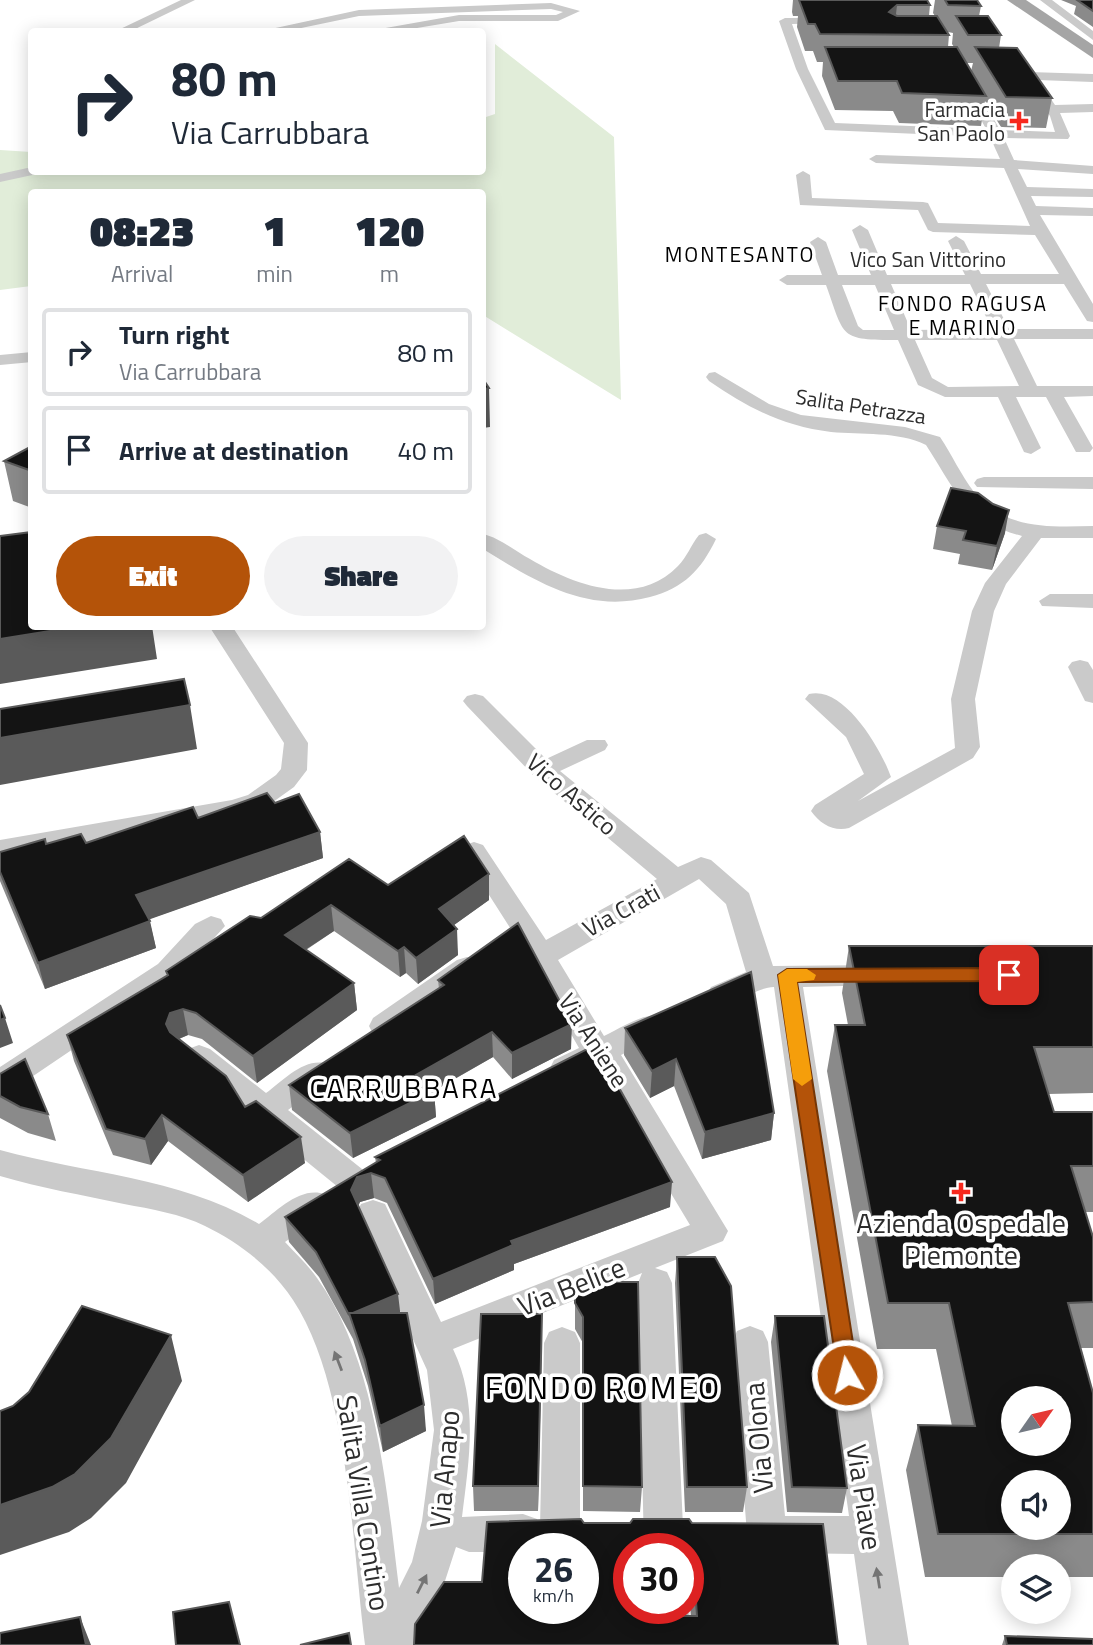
<!DOCTYPE html>
<html lang="en">
<head>
<meta charset="utf-8">
<style>
  :root { --surface:#fff; --page:#f2f2f3; --text:#1f2937; --muted:#747a83; --line:#e0e1e3; --accent:#b45309 }
  body { margin:0; font-family:"Titillium Web",sans-serif; background:var(--page); color:var(--text); height:100vh; display:flex; flex-direction:column; font-size:26px; white-space:nowrap }
  * { box-sizing:border-box; margin:0 }
  p { font-size:23px; color:var(--muted) }
  .icon { flex:none; width:38px; height:38px; fill:none; stroke:currentColor; stroke-width:2; stroke-linecap:round; stroke-linejoin:round }
  .map { position:relative; flex:1; overflow:hidden }
  .details { position:absolute; left:28px; top:189px; width:458px; height:441px; display:flex; flex-direction:column; background:var(--surface); border-radius:7px; box-shadow:0 4px 18px #0003 }
  .details>* { flex:none }
  .guide { position:absolute; left:28px; top:28px; width:458px; height:147px; border-radius:7px; box-shadow:0 4px 18px #0003; background:#fff; color:var(--text); overflow:hidden }
  .needle { width:46px; rotate:56deg }
  .buttons { position:absolute; left:1001px; top:1386px; display:grid; gap:14px }
  .buttons a { display:grid; place-items:center; width:70px; height:70px; border-radius:50%; background:var(--surface); box-shadow:0 4px 18px #0003; font-size:35px }
  .speed { position:absolute; left:508px; top:1533px; display:flex; gap:14px; font-size:35px; font-weight:700; text-align:center }
  .speed>* { display:grid; place-content:center; width:91px; height:91px; border-radius:50%; background:var(--surface); box-shadow:0 4px 18px #0003; line-height:1 }
  .speed small { font-size:18px; font-weight:400 }
  .speed .limit { border:10px solid #d22; background:#fff; color:#111 }
  .pin { position:absolute; display:grid; place-items:center; width:60px; height:60px; color:#fff; margin:-30px; border-radius:14px; box-shadow:0 4px 10px #0006 }
  .me { position:absolute; width:77px; margin:-38px; rotate:352deg; stroke-linejoin:round; filter:drop-shadow(0 0 5px #0008) }
  .turn { display:flex; align-items:center; gap:24px; height:147px; padding:0 28px; font-size:32px }
  .turn .icon { width:91px; height:91px; stroke-width:2.5 }
  .turn b { display:block; font-size:49px; line-height:60px }
  .eta { display:flex; justify-content:space-evenly; align-items:center; height:119px; text-align:center }
  .eta b { font-size:42px; font-weight:800; line-height:49px }
  .cta { display:flex; gap:14px; margin-top:auto; padding:14px 28px }
  .cta a { flex:1; height:80px; border-radius:42px; background:var(--accent); color:#fff; font-size:28px; font-weight:800; line-height:80px; text-align:center }
  .cta a+a { background:var(--page); color:var(--text) }
  ul { padding:0; list-style:none }
  li { display:flex; align-items:center; gap:21px; height:88px; margin:0 14px 10px; padding:0 14px; border:4px solid var(--line); border-radius:7px }
  li div { flex:1 }
  li b { display:block; font-size:26px }
  li em { font-style:normal }
  .map>svg:first-child { display:block }
  .green { fill:#e1edd9 }
  .lines { fill:none; stroke-linecap:round; stroke-linejoin:round }
  .street { fill:#cacaca; fill-rule:evenodd }
  .primary { fill:#a5a5a5; fill-rule:evenodd }
  .wall { fill:#8a8a8a; fill-rule:evenodd }
  .shaded-wall { fill:#5a5a5a }
  .building { fill:#141414; stroke:#5a5a5a; stroke-width:2; fill-rule:evenodd }
  .oneway { fill:#747474 }
  .route { fill:#b45309; stroke:#753606; stroke-width:2 }
  .slow { fill:#f59e0b }
  .poi-dot { fill:#f7281d; stroke:#fff; stroke-width:2.5 }
  .labels { text-anchor:middle; dominant-baseline:central; stroke-width:7; stroke-linejoin:round; paint-order:stroke }
  .far-poi-label { font-size:21px; fill:#2d2d2d; stroke:#fff; text-anchor:end }
  .far-neighbourhood-label { font-size:21px; letter-spacing:2px; fill:#000; stroke:#fff }
  .far-street-label { font-size:21px; fill:#2d2d2d; stroke:#fff }
  .street-label { font-size:24px; fill:#2d2d2d; stroke:#fff }
  .quarter-label { font-size:28px; letter-spacing:2px; fill:#000; stroke:#fff }
  .near-poi-label { font-size:28px; fill:#2d2d2d; stroke:#fff }
  .near-street-label { font-size:28px; fill:#2d2d2d; stroke:#fff }
  .near-neighbourhood-label { font-size:32px; letter-spacing:2px; fill:#000; stroke:#fff }
</style>
</head>
<body>
<div class="map">
<svg width="1093" height="1645" viewBox="0 0 1093 1645">
  <rect width="100%" height="100%" fill="#fff"/>
  <path class="green" d="M495,44L614,137L621,400L483,315V192H32L31,286L0,290V150L31,152L32,172H483V118L495,114Z"/>
  <g class="lines">
    <path class="street" d="M181,0H195L129,32H114Z
      M1040,0H1052L1093,31V40Z
      M551,3L580,11L558,21H459L393,32H363L459,15H556L563,12L551,9L359,16L282,32H257L359,10Z
      M831,18L835,19V23L792,24L808,69L835,123L986,129L961,82L967,78L973,82L1000,130L1055,132L1050,116L1023,76L1029,72L1093,74V82L1038,80L1055,105L1093,104V112L1060,113L1070,136L1068,139L1004,138L1014,160L1093,166V174L1018,169L1027,187L1093,189V197L1031,196L1036,206L1093,208V216L1040,215L1093,304V322L1087,321L1064,284H986L1009,329H1093V339H1014L1037,386H1093V396L1064,397L1093,448L1090,452H1076L1046,397H1016L1041,448L1031,454L1024,452L998,397H945L918,385L898,340C839,340 845,338 826,285H787L779,280L787,275H822L810,242L818,237L826,242L838,275H871L852,230L860,225L868,230L887,275H965L948,241L956,236L964,241L981,274H1059L1035,235L933,232L928,230L918,210L800,205L796,175L803,171L810,175L812,198L923,202L928,203L938,223L1030,226L1004,168L876,163L869,159L876,155L1000,159L990,137L825,130L796,69L779,21L785,18ZM891,284H970L992,329L911,330ZM842,285H875L894,330H863L858,326ZM915,340H997L1019,386L948,387L932,378Z
      M32,167V172H39L37,174L0,182V174Z
      M32,352V362L0,365V355Z
      M715,372L769,404L801,415L905,427L940,437C952,455 961,475 974,492C1005,530 1049,527 1093,526V538H1041L1006,584L994,611L975,699L980,747L973,758L849,828C834,832 820,824 811,811L815,805L864,774L846,737L805,699L809,694C844,685 881,749 891,777L858,801L955,748L951,699L972,611L985,583L1022,536C964,521 956,491 926,445C898,431 861,435 831,432C783,426 748,408 709,381L706,377L709,373Z
      M984,477H1093V489L977,487L974,483L977,479Z
      M706,533L716,539C701,570 684,588 650,597C586,614 535,581 483,549V534C500,538 515,551 530,559C574,585 636,609 678,566C687,557 691,545 699,535Z
      M1050,594H1093V608L1042,606L1039,601Z
      M209,626H232L308,743L307,770L294,787L266,807L236,816L0,858V840L232,800L248,795L276,775L281,769L284,743Z
      M1080,660L1088,662L1093,670V703L1085,701L1068,667L1072,662Z
      M475,694L483,696L546,759L587,740H605L608,745L605,750L560,771L678,867L701,857L711,860L749,893L773,966L881,965L891,968L896,975L891,982L881,985L803,987L909,1645H867L854,1554L789,1553L778,1549L767,1553L753,1548L747,1534L732,1342L737,1331L750,1326L763,1331L768,1342L785,1516H849L774,987C751,988 734,1009 711,1003L706,995L711,987L746,972L726,904L699,879L558,960L604,1036C623,1027 647,1010 668,1016L672,1024L668,1032L621,1055L728,1231L723,1241L655,1268L667,1272L672,1283L684,1549H644L638,1283L642,1273L453,1349C479,1403 469,1460 462,1517L523,1514L537,1519L540,1527L544,1343L549,1332L562,1327L575,1332L580,1343V1533L574,1547H546L542,1536L537,1547L523,1549V1552H469L456,1547L445,1581L414,1645H365C352,1545 349,1385 293,1300C272,1268 240,1243 205,1226C181,1214 151,1209 124,1204C82,1195 41,1188 0,1176V1150C87,1174 180,1177 259,1224C278,1210 300,1186 325,1194L330,1204L325,1214L285,1242C296,1254 308,1265 317,1278C376,1359 387,1492 399,1588L412,1562L422,1521L434,1430L427,1370L356,1214L361,1204L373,1200L385,1204L441,1322L690,1225L595,1067L565,1080L554,1076L550,1068L554,1060L579,1048L512,931L461,851L465,845L474,842L483,845L546,940L657,879L534,776L467,706L463,701L467,696Z
      M211,916L221,919L225,926L178,978L11,1091L0,1095V1067L158,964L195,924Z
      M467,957L477,960L481,967L477,974L395,1034L384,1037L373,1034L369,1026L373,1018L457,960Z
      M199,1045L210,1049L266,1093C284,1080 305,1056 329,1064L333,1072L329,1080L288,1110L362,1169L366,1178L362,1187L350,1191L338,1187L188,1065L184,1057L188,1049Z
      M688,1606L691,1645H649L648,1608Z"/>
    <path class="primary" d="M1007,0H1026L1093,45V58Z"/>
  </g>
  <path class="wall" d="M793,0H927L930,5L929,16H935L933,13L935,0H977L981,6L979,16L1001,35L999,48L1052,98L1046,128L1001,127L985,101L981,126L899,123L893,111L835,110L822,76L823,62H817L813,51H805L797,27L798,16H793L792,12ZM948,32L953,33L952,44L954,47H948L949,35ZM967,63H973L971,71Z
    M1061,0H1093V27L1074,14L1076,6Z
    M32,446V508L13,501L4,461Z
    M993,504L1005,533L992,570L958,564L960,554L933,549L937,526Z
    M275,803L320,832L323,858L149,919L156,948L45,989L0,881V852L46,844L86,843Z
    M388,885L489,900L454,925L458,955L418,984L406,973L400,977L334,931L306,950L354,983L357,1010L257,1083L202,1039L188,1035L179,1039L245,1107L305,1163L248,1202L168,1141L151,1165L113,1155L74,1061L67,1035L167,976L166,971L261,918Z
    M849,946H1093V1093L1048,1094L1054,1112H1093V1212H1085L1093,1237V1348H1081L1093,1393V1577H1059V1566H1013V1577H925L906,1470L918,1425L952,1426L936,1349H877L827,1071L835,1025H848L842,993Z
    M438,980L571,1049L512,1079L493,1057L434,1091L436,1117L353,1158L292,1110L289,1085L439,989Z
    M625,1028L774,1113L771,1140L702,1159L674,1086L650,1098L624,1055Z
    M0,1074L48,1114L56,1141L28,1133L0,1118Z
    M375,1157L670,1207L514,1264V1270L435,1304L387,1203L374,1198L360,1202L358,1206L400,1313L426,1431L383,1452L368,1386L353,1339L319,1277L289,1242L285,1217L376,1163Z
    M677,1257L747,1487L743,1512H685L675,1283Z
    M575,1282L642,1487L640,1512L583,1511V1343L575,1329Z
    M542,1314L538,1511H474L473,1486Z
    M775,1316L847,1488L842,1513L787,1512L771,1342Z
    M584,1523H692L838,1645L415,1624L482,1582ZM628,1549H688V1604H690L691,1616H650Z
    M1005,1636L1093,1645H1002Z"/>
  <path class="shaded-wall" d="M897,5L894,32L889,12Z
    M489,388L490,427L483,428V389Z
    M1009,510L1005,533L992,570L997,546Z
    M81,626H152L157,659L0,684V639Z
    M190,705L197,749L0,785V738Z
    M320,832L323,858L142,922L136,895Z
    M489,874V900L440,935L439,909Z
    M331,905L334,931L288,961L285,935Z
    M150,921L156,948L45,989L38,963Z
    M457,929L458,955L418,984L416,958Z
    M404,947L406,973L400,977L398,951Z
    M354,983L357,1010L257,1083L253,1056Z
    M183,1009L188,1035L176,1040L172,1050L166,1024L170,1013Z
    M5,1018L13,1043L0,1048V1020Z
    M572,1024L571,1049L512,1079V1053Z
    M492,1032L493,1057L426,1095L434,1091L436,1117L353,1158L350,1133L416,1075Z
    M676,1059L674,1086L650,1098L652,1071Z
    M774,1113L771,1140L702,1159L705,1132Z
    M162,1115L168,1141L151,1165L145,1139Z
    M301,1137L305,1163L248,1202L243,1175Z
    M371,1173L374,1198L360,1202L354,1215L351,1190L357,1177Z
    M672,1182L670,1207L514,1264V1270L435,1304L433,1279L511,1241Z
    M398,1294L401,1319L350,1314Z
    M542,1314V1340L538,1511V1486Z
    M171,1335L182,1381L126,1483L91,1518L69,1532L0,1555V1505Z
    M424,1405L426,1431L383,1452L380,1426Z
    M80,1617L91,1645H86Z"/>
  <path class="building" d="M799,0H927L930,5H897L889,12L897,16H937L949,35L820,34L815,24H808Z
    M945,0H977L981,6L948,5Z
    M1077,0H1093V11Z
    M956,16H988L1001,35H968Z
    M825,47H957L986,96L902,93L897,81H838Z
    M975,47L1017,48L1052,98L1006,97Z
    M483,379L489,388L483,389Z
    M32,446V471L4,461Z
    M951,488L978,493L993,504L1009,510L997,546L963,540L966,531L937,526Z
    M32,532V626H81L0,639V536Z
    M184,679L190,705L0,738V709Z
    M267,793L275,803L299,794L320,832L136,895L150,921L38,963L0,872V852L45,839L46,844L81,834L86,843L193,807L198,818Z
    M464,836L489,874L439,909L457,929L416,958L404,947L398,951L331,905L285,935L354,983L253,1056L196,1013L183,1009L170,1013L166,1024L170,1032L226,1076L245,1107L256,1101L301,1137L243,1175L162,1115L145,1139L106,1129L67,1035L168,975L166,971L250,916L261,918L349,859L388,885Z
    M518,923L572,1024L512,1053L492,1032L416,1075L434,1091L350,1133L289,1085L444,985L438,980Z
    M849,946H1093V1047H1034L1054,1112H1093V1166H1071L1093,1237V1302L1068,1303L1093,1393V1534H938L918,1425L975,1426L949,1303H888L835,1025H865ZM1013,1398H1059V1444H1013ZM1013,1482H1059V1528H1013Z
    M751,972L774,1113L705,1132L676,1059L652,1071L625,1028Z
    M0,1005L5,1018L0,1020Z
    M595,1045L672,1182L511,1241L513,1245L433,1279L385,1178L371,1173L357,1177L351,1190L398,1294L353,1313H349V1315L316,1252L285,1217L380,1160L375,1157Z
    M25,1059L48,1114L20,1107L0,1096V1074Z
    M677,1257H715L731,1286L747,1487H687Z
    M575,1282H638L642,1487L583,1486V1317L575,1303Z
    M82,1306L171,1335L111,1438L75,1474L52,1487L0,1505V1411L13,1406L29,1392Z
    M349,1313H407L424,1405L380,1426L365,1360Z
    M481,1314H542L538,1486H473Z
    M775,1316H824L847,1488L792,1487Z
    M581,1519L584,1523H630L633,1519H689L692,1523L823,1524L838,1645H414L415,1624L444,1582H482L487,1522ZM523,1549H583V1608H523ZM628,1549H688V1573L694,1572L697,1616H650V1608H628Z
    M229,1602L240,1645H176L173,1612Z
    M80,1617L86,1645H0V1633Z
    M349,1633L351,1645H300Z
    M1005,1636L1093,1639V1645H1007Z"/>
  <defs><path id="oneway-solid" d="M-6-.8H1V-3.2L6.5 0L1 3.2V.8H-6Z" transform="scale(1.75)"/></defs>
  <g class="oneway">
    <use href="#oneway-solid" transform="translate(338 1361) rotate(-111)"/>
    <use href="#oneway-solid" transform="translate(878 1578) rotate(-99)"/>
    <use href="#oneway-solid" transform="translate(422 1584) rotate(-63)"/>
  </g>
  <path class="route" d="M1009,968L1018,975L1009,981L797,982L858,1375L855,1382L847,1385L839,1382L778,975L787,969Z"/>
  <path class="slow" d="M787,969H807L816,975L814,980L797,982L812,1079L802,1086L793,1079L778,975Z"/>
  <g class="poi-dot">
    <path d="M1015.5 110.5h7v7h7v7h-7v7h-7v-7h-7v-7h7z"/>
    <path d="M957.5 1181.5h7v7h7v7h-7v7h-7v-7h-7v-7h7z"/>
  </g>
  <g class="labels">
    <g class="far-poi-label">
      <text x="1005" y="109">Farmacia<tspan x="1005" dy="24">San Paolo</tspan></text>
    </g>
    <g class="far-neighbourhood-label">
      <text x="740" y="254">MONTESANTO</text>
      <text x="963" y="303">FONDO RAGUSA<tspan x="963" dy="24">E MARINO</tspan></text>
    </g>
    <g class="far-street-label">
      <text x="928" y="259">Vico San Vittorino</text>
      <text transform="translate(861 406) rotate(9)">Salita Petrazza</text>
    </g>
    <g class="street-label">
      <text transform="translate(572 794) rotate(41)">Vico Astico</text>
      <text transform="translate(621 910) rotate(-29)">Via Crati</text>
      <text transform="translate(594 1040) rotate(57)">Via Aniene</text>
    </g>
    <g class="quarter-label">
      <text x="404" y="1087">CARRUBBARA</text>
    </g>
    <g class="near-poi-label">
      <text x="961" y="1222">Azienda Ospedale<tspan x="961" dy="32">Piemonte</tspan></text>
    </g>
    <g class="near-street-label">
      <text transform="translate(571 1286) rotate(-22)">Via Belice</text>
      <text transform="translate(758 1438) rotate(-95)">Via Olona</text>
      <text transform="translate(444 1469) rotate(-85)">Via Anapo</text>
      <text transform="translate(865 1497) rotate(81)">Via Piave</text>
      <text transform="translate(364 1503) rotate(81)">Salita Villa Contino</text>
    </g>
    <g class="near-neighbourhood-label">
      <text x="603" y="1387">FONDO ROMEO</text>
    </g>
  </g>
</svg>
<div class="buttons">
<a><svg class="needle" viewBox="-14 -14 28 28"><path d="M0-13l5 13h-10z" fill="#e53935"/><path d="M0 13l5-13h-10z" fill="#747a83"/></svg></a>
<a><svg class="icon" aria-label="sound" viewBox="0 0 24 24"><path d="M4 9h4l5-4v14l-5-4H4zM17 9q2 3 0 6"/></svg></a>
<a><svg class="icon" aria-label="layers" viewBox="0 0 24 24"><path d="M12 4l9 5-9 5-9-5zM3 14l9 5 9-5"/></svg></a>
</div>
<div class="speed"><div>26<small>km/h</small></div><div class="limit">30</div></div>
<div class="pin" style="left:1009px;top:975px;background:#d93025"><svg class="icon" aria-label="arrive" viewBox="0 0 24 24"><path d="M6 21V4h12l-3 4 3 4H6"/></svg></div>
<svg class="me" style="left:847px;top:1375px" viewBox="-20 -20 40 40"><circle r="17" fill="#b45309" stroke="#fff" stroke-width="3"/><path d="M0-11L8 9 0 5-8 9z" fill="#fff"/></svg>
<div class="guide">
<div class="turn"><svg class="icon" aria-label="right" viewBox="0 0 24 24"><path d="M7 20v-9h11M14 6l5 5-5 5"/></svg><div><b>80 m</b>Via Carrubbara</div></div>
</div>
<section class="details">
<div class="eta">
<div><b>08:23</b><p>Arrival</p></div>
<div><b>1</b><p>min</p></div>
<div><b>120</b><p>m</p></div>
</div>
<ul>
<li><svg class="icon" aria-label="right" viewBox="0 0 24 24"><path d="M7 20v-9h11M14 6l5 5-5 5"/></svg><div><b>Turn right</b><p>Via Carrubbara</p></div><em>80 m</em></li>
<li><svg class="icon" aria-label="arrive" viewBox="0 0 24 24"><path d="M6 21V4h12l-3 4 3 4H6"/></svg><div><b>Arrive at destination</b></div><em>40 m</em></li>
</ul>
<div class="cta"><a>Exit</a><a>Share</a></div>
</section>
</div>
</body>
</html>
